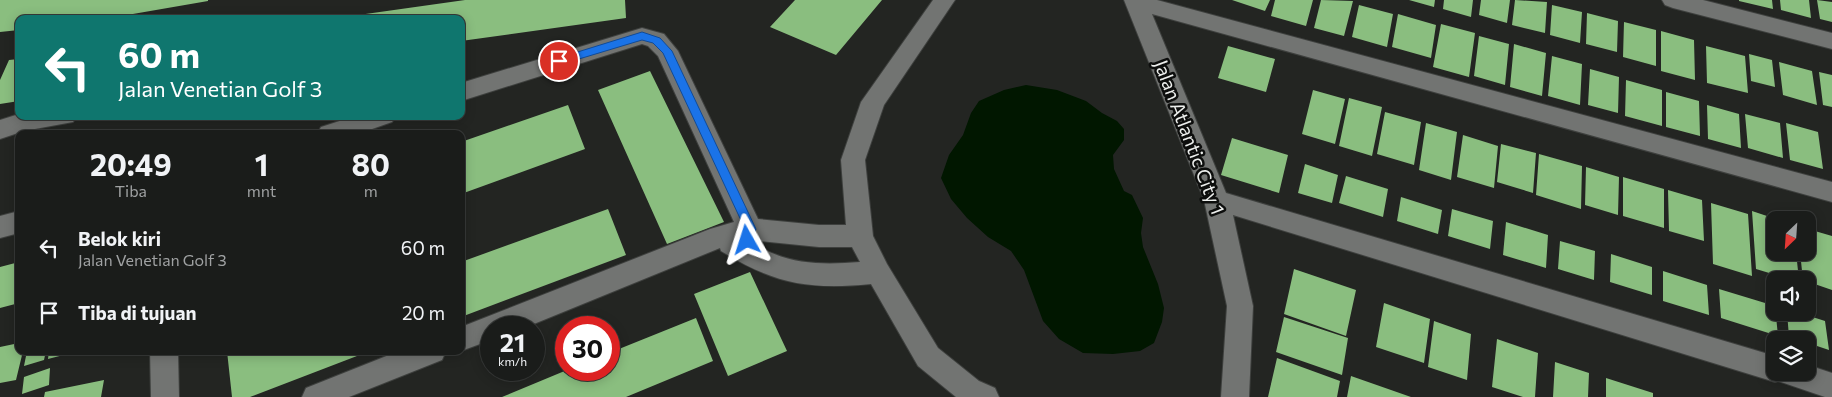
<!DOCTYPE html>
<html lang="id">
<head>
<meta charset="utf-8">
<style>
  :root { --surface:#1a1c1a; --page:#272927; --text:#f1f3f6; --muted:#9fa1a2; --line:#383a39 }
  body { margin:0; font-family:Commissioner,sans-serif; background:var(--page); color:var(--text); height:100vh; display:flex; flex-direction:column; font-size:19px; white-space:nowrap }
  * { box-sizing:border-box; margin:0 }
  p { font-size:16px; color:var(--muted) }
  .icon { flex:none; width:28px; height:28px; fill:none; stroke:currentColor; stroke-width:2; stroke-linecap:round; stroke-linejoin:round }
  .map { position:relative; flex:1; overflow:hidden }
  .side { position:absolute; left:15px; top:130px; width:450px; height:225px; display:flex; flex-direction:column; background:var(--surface); border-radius:10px; box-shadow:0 2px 12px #0003,0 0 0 1px var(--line) }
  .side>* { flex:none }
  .hud { position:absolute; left:15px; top:15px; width:450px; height:105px; border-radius:10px; box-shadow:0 2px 12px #0003,0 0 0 1px var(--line); background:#0f766e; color:#fff; overflow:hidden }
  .needle { width:32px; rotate:205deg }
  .fabs { position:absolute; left:1766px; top:211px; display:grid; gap:10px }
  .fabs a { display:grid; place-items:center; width:50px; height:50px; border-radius:10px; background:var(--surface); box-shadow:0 2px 12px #0003,0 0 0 1px var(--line); font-size:25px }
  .speed { position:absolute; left:480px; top:316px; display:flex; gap:10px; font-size:25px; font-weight:700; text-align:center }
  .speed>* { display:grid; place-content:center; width:65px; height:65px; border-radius:50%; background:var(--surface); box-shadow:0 2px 12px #0003,0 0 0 1px var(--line); line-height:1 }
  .speed small { font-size:12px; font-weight:400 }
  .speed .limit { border:8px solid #d22; background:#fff; color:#111 }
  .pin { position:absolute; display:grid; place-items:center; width:42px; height:42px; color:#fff; margin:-21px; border:2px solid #fff; border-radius:50%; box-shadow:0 1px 5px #0007 }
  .me { position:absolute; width:55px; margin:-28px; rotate:354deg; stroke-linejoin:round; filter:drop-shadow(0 0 4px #0008) }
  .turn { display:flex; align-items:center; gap:18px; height:105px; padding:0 20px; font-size:22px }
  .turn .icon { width:65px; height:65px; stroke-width:2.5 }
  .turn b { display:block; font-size:35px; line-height:42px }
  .eta { display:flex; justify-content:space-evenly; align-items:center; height:85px; text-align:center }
  .eta b { font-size:30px; font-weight:700; line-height:35px }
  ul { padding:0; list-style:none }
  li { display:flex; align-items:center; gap:15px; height:65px; padding:0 20px }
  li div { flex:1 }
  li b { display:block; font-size:19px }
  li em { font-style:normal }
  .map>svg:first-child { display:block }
  .water { fill:#011700 }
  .building { fill:#8abe7f }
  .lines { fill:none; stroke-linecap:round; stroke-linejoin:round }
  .street-casing { stroke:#3e403e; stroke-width:2 }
  .street { fill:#727472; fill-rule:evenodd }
  .route { fill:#1a73e8; stroke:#114b97 }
  .labels { text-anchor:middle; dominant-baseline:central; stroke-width:5; stroke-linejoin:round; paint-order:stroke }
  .street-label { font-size:19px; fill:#edefed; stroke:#0d0e0d }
</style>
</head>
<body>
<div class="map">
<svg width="1832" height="397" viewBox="0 0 1832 397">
  <rect width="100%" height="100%" fill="#232522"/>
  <path class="water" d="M1026,85L1057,90L1086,101L1102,113L1117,121L1124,129V140L1113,155L1114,169L1124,191L1132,195L1143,218L1141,233L1143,247L1158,284L1164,308L1162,322L1154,343L1140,351L1113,354L1083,353L1059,339L1043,321L1024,270L1011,251L988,237L967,218L951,199L941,178L949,155L963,135L971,113L979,101L1004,90Z"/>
  <path class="building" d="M0,0H208V1L104,19H19V30L0,32Z
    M465,0H625L626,18L461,41V19H330Z
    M795,0H882L836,55L770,27Z
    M1232,0H1270L1265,11Z
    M1275,0H1313L1306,26L1271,16Z
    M1321,0L1353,1L1344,36L1314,28Z
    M1409,0H1435L1434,7Z
    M1444,0H1473L1471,17L1443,9Z
    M1481,0H1510L1507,23L1479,15Z
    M1515,0L1547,2L1545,33L1512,25Z
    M1739,0H1772L1773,9L1739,1Z
    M1780,0H1809L1811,18L1781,10Z
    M1817,0L1832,2V22L1820,19Z
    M1359,5L1393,14L1387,47L1352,37Z
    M1552,5L1582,12L1580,43L1550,35Z
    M1587,13L1618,21L1617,52L1586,44Z
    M1398,14L1436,25L1431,58L1392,47Z
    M1624,22L1656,30V66L1623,57Z
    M1441,24L1475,33L1469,77L1433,67Z
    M1661,31L1694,40L1695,80L1661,71Z
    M1479,36L1509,44L1505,85L1474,76Z
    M1514,44L1546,53L1542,96L1510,87Z
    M1228,46L1275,59L1266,92L1218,78Z
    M1706,46L1745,56L1748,93L1707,83Z
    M1749,54L1772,60L1775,87L1751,81Z
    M1552,56L1582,64L1580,105L1548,96Z
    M19,59V101L0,104V80L9,60Z
    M1779,62L1812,71L1817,105L1783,95Z
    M1590,69L1619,77L1618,113L1588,105Z
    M650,71L724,222L667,244L598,90Z
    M1819,72L1832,75V107L1823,105Z
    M1626,80L1662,90V126L1625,116Z
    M1313,90L1345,99L1335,144L1302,134Z
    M1666,92L1699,101L1700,136L1666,127Z
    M1349,98L1382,107L1372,156L1339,146Z
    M568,105L585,149L461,194V142Z
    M1707,105L1739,114L1741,148L1708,139Z
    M1385,112L1421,122L1414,165L1377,154Z
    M1745,114L1780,123L1783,158L1748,148Z
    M1426,123L1457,132L1451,180L1419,170Z
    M1786,123L1818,132L1823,169L1790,160Z
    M1463,135L1498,146L1494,188L1457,177Z
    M1232,138L1288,155L1279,193L1221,175Z
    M1501,144L1536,153L1533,193L1497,182Z
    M1539,154L1582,166L1581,209L1536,195Z
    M1305,164L1338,175L1332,203L1298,193Z
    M1586,167L1619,177L1618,215L1585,205Z
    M1346,176L1388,189L1383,217L1339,203Z
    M1623,177L1664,189V228L1623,216Z
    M1668,190L1702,200L1704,241L1669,231Z
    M1401,197L1442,210L1438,234L1397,221Z
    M1711,203L1748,214L1752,276L1713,264Z
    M608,209L626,255L461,317V262Z
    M1452,209L1493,221L1490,249L1448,236Z
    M1752,211L1779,220H1775V252H1796L1799,280H1792L1756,269Z
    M1506,222L1548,235L1546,268L1503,255Z
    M1808,229L1832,236V290L1803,280L1800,252H1808Z
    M1560,241L1595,251L1594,280L1558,269Z
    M1611,254L1652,267V295L1610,282Z
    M19,262V303L0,308V267Z
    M1294,269L1356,290L1346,336L1284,314Z
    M1663,271L1707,285L1709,315L1663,301Z
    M750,272L787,351L728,376L694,294Z
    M1719,289L1775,306L1778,336L1721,318Z
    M1384,303L1430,319L1424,363L1376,347Z
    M1787,312H1797L1825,321L1829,350L1808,343V340L1789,337Z
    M1284,317L1348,338L1342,375L1276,352Z
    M696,318L713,361L626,397H502L567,370H609V353Z
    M1434,321L1471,334L1467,380L1428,367Z
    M1497,339L1538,353L1535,397H1523L1492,387Z
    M19,343V351H23L16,380L0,383V347Z
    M27,351H46L44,360L24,366Z
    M49,351H75V352L48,359Z
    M227,351H370L250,397H232Z
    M1277,358L1340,381L1337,397H1268Z
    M1555,362L1589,373L1588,397H1553Z
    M50,368L49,385L22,394L24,377Z
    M1351,376L1411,397H1347Z
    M1606,378L1653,393V397H1606Z
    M104,380L101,397H44L45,392Z"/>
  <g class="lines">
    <defs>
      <path id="street" d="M933,0H955L884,105L865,160L873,236L887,264L938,348L979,381L995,388L999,397H956L918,366L871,284C808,290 775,284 721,251L720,248L524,328H491V340L461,351V327L710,229L734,222L658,56L648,46L642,44L461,101V83L642,28L664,34L678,51L758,219L819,225H846L841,160L861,102ZM760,241L819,247H852L860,262C824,265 790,265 758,246Z
        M1124,0H1157L1832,182V202L1152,14L1226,193L1775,356V372H1808V365L1832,373V397H1825L1778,381L1775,382L1233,215L1253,306L1249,397H1221L1227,306L1204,200Z
        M1662,0H1703L1832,33V49L1673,8L1665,5Z
        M19,114V116H77L73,122L24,131L0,139V120Z
        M355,116H396L392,122L358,134H317L321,127Z
        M19,211V233L0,238V216Z
        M150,351H178L179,397H151Z
        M399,351H446L442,360L349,397H302L306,388Z"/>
    </defs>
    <use href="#street" class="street-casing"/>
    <use href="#street" class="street"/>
  </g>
  <path class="route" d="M642,32L660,38L672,51L756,229L751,244H743L741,240L745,229L663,53L653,43L642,40L559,65L554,61L555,59Z"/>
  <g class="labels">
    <g class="street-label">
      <text transform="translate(1190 137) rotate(69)">Jalan Atlantic City 1</text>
    </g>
  </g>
</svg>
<div class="fabs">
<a><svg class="needle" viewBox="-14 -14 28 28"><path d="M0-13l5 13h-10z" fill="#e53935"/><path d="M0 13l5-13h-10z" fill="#9fa1a2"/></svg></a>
<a><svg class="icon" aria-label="sound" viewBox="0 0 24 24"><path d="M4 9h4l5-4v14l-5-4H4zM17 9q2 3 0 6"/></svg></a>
<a><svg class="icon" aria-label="layers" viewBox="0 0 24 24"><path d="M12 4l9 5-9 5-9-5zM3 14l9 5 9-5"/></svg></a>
</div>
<div class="speed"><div>21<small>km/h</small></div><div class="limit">30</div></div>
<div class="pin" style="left:559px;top:61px;background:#d93025"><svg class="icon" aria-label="arrive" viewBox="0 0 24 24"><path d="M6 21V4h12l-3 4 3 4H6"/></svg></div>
<svg class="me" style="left:747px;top:240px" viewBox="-20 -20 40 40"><path d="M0-17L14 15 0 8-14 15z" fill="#1a73e8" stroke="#fff" stroke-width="4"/></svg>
<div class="hud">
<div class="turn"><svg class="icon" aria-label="left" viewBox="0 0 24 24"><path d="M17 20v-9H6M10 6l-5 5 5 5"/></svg><div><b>60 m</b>Jalan Venetian Golf 3</div></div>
</div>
<section class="side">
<div class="eta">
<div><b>20:49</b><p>Tiba</p></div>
<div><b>1</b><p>mnt</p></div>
<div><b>80</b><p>m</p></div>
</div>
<ul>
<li><svg class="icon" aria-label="left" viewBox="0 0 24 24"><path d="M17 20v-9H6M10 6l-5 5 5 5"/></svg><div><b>Belok kiri</b><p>Jalan Venetian Golf 3</p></div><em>60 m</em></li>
<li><svg class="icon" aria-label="arrive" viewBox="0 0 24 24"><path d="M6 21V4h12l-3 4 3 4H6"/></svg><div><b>Tiba di tujuan</b></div><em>20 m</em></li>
</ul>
</section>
</div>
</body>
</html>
